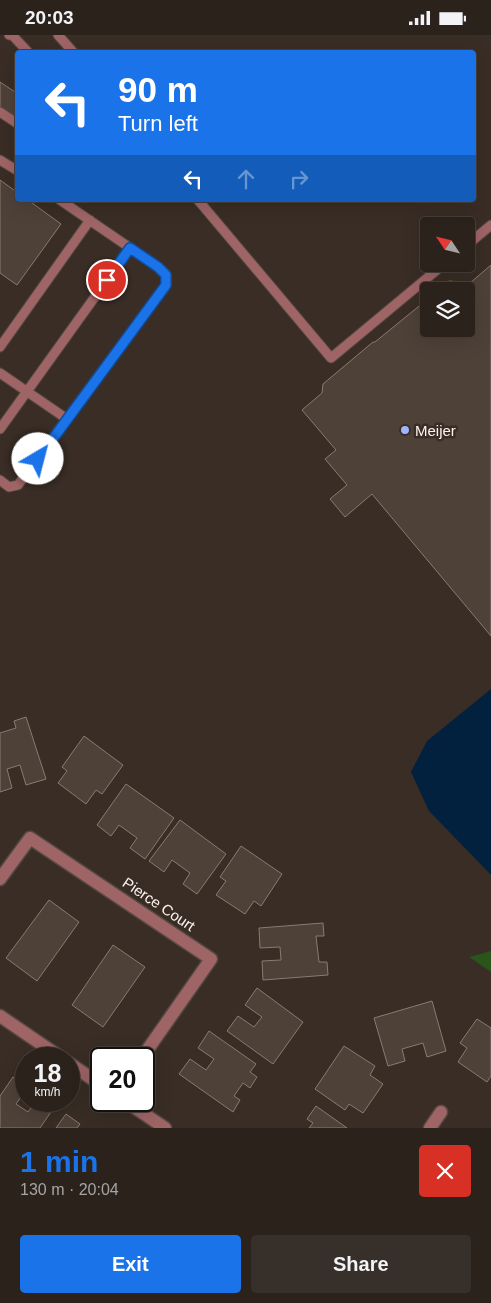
<!DOCTYPE html>
<html lang="en">
<head>
<meta charset="utf-8">
<style>
  :root { --surface:#2b221c; --page:#372f29; --text:#f1f3f6; --muted:#a6a4a3; --line:#473f3b; --accent:#1a73e8 }
  body { margin:0; font-family:Arial,sans-serif; background:var(--page); color:var(--text); height:100vh; display:flex; flex-direction:column; font-size:19px; white-space:nowrap }
  * { box-sizing:border-box; margin:0 }
  p { font-size:16px; color:var(--muted) }
  .icon { flex:none; width:28px; height:28px; fill:none; stroke:currentColor; stroke-width:2; stroke-linecap:round; stroke-linejoin:round }
  .map { position:relative; height:1093px; overflow:hidden }
  .side { display:flex; flex-direction:column; background:var(--surface); flex:1 }
  .side>* { flex:none }
  .top-card { position:absolute; left:15px; top:15px; width:461px; height:152px; border-radius:5px; box-shadow:0 5px 20px #0002,0 0 0 1px var(--line); background:#1a73e8; color:#fff; overflow:hidden }
  .needle { width:32px; rotate:305deg }
  .fabs { position:absolute; left:420px; top:182px; display:grid; gap:10px }
  .fabs a { display:grid; place-items:center; width:55px; height:55px; border-radius:5px; background:var(--surface); box-shadow:0 5px 20px #0002,0 0 0 1px var(--line); font-size:25px }
  .speed { position:absolute; left:15px; top:1012px; display:flex; gap:10px; font-size:25px; font-weight:700; text-align:center }
  .speed>* { display:grid; place-content:center; width:65px; height:65px; border-radius:50%; background:var(--surface); box-shadow:0 5px 20px #0002,0 0 0 1px var(--line); line-height:1 }
  .speed small { font-size:12px; font-weight:400 }
  .speed .limit { border:2px solid #111; border-radius:8px; background:#fff; color:#111 }
  .pin { position:absolute; display:grid; place-items:center; width:42px; height:42px; color:#fff; margin:-21px; border:2px solid #fff; border-radius:50%; box-shadow:0 1px 5px #0007 }
  .me { position:absolute; width:55px; margin:-28px; rotate:37deg; stroke-linejoin:round; filter:drop-shadow(0 0 4px #0008) }
  .turn { display:flex; align-items:center; gap:18px; height:105px; padding:0 20px; font-size:22px }
  .turn .icon { width:65px; height:65px; stroke-width:2.5 }
  .turn b { display:block; font-size:35px; line-height:42px }
  .lanes { display:flex; align-items:center; height:48px; padding:0 20px; background:#0003; justify-content:center; gap:25px; direction:ltr }
  .lanes .off { opacity:.35 }
  .round { display:grid; place-items:center; flex:none; width:52px; height:52px; border-radius:5px; background:var(--page) }
  .overview { display:flex; align-items:center; justify-content:space-between; height:85px; padding:0 20px }
  h1 { font-size:30px; font-weight:700; line-height:38px; color:var(--accent) }
  .button { display:flex; gap:10px; margin-top:auto; padding:10px 20px }
  .button a { flex:1; height:58px; border-radius:5px; background:var(--accent); color:#fff; font-size:20px; font-weight:700; line-height:58px; text-align:center }
  .button a+a { background:var(--page); color:var(--text) }
  .status { display:flex; justify-content:space-between; align-items:center; height:35px; padding:0 25px; background:var(--surface); direction:ltr }
  .status svg { height:14px; fill:currentColor }
  .map>svg:first-child { display:block }
  .green { fill:#29541a }
  .water { fill:#02213e }
  .building { fill:#4e4138; stroke:#8a7b71 }
  .lines { fill:none; stroke-linecap:round; stroke-linejoin:round }
  .lane-casing { stroke:#544941; stroke-width:11 }
  .street-casing { stroke:#544941; stroke-width:15 }
  .lane { stroke:#9f6466; stroke-width:9 }
  .street { stroke:#9f6466; stroke-width:12 }
  .route-casing { stroke:#114b97; stroke-width:12 }
  .route { stroke:#1a73e8; stroke-width:9 }
  .poi-dot { fill:#a1b3fd; stroke:#392d25; stroke-width:2 }
  .labels { text-anchor:middle; dominant-baseline:central; stroke-width:5; stroke-linejoin:round; paint-order:stroke }
  .poi-label { font-size:15px; fill:#fcf3ee; stroke:#392d25; text-anchor:start }
  .street-label { font-size:15px; fill:#fcf3ee; stroke:#392d25 }
</style>
</head>
<body>
<div class="status"><b>20:03</b><svg viewBox="0 0 49 12"><path d="M0 12V9h3v3zM5 12V6h3v6zM10 12V3h3v9zM15 12V0h3v12zM26 1h20v11H26zM47 4h2v5h-2z"/></svg></div>
<div class="map">
<svg width="491" height="1093" viewBox="0 0 491 1093">
  <rect width="100%" height="100%" fill="#392d25"/>
  <path class="green" d="M491,916V937L469,922Z"/>
  <path class="water" d="M491,654V840L429,776L411,737L427,706Z"/>
  <path class="building" d="M0,47L18,59V85L0,73Z
    M0,145L18,158V165H28L61,189L17,250L0,238Z
    M491,230V601L372,459L345,482L330,464L347,450L325,424L336,415L302,375L322,358L323,349L373,307H375L429,263V294H466V256H436L449,246L470,248Z
    M26,682L46,744L26,750L20,730L7,734L12,753L0,757V698L16,693L14,686Z
    M84,701L123,730L102,759L96,755L86,769L58,748L67,736L62,732Z
    M126,749L174,783L145,824L130,813L137,803L119,790L111,801L97,790Z
    M180,785L226,819L197,859L183,849L190,838L172,825L164,837L149,826Z
    M241,811L282,839L261,871L254,866L245,879L216,860L226,846L220,842Z
    M49,865L79,887L37,946L6,923Z
    M323,888L324,901H316L319,927H327L328,940L263,945L262,926L281,925L280,912L260,913L259,893Z
    M113,910L145,932L103,992L72,970Z
    M257,953L303,987L273,1029L227,996L238,981L254,992L262,982L245,970Z
    M432,966L446,1016L427,1022L423,1008L402,1014L405,1026L388,1031L374,983Z
    M477,984L491,993V1041L487,1047L458,1027L467,1013L460,1008Z
    M209,996L256,1029L250,1037L257,1042L250,1053L243,1048L234,1061L240,1065L233,1077L179,1039L190,1024L206,1035L214,1024L198,1013Z
    M344,1011L375,1031L370,1040L383,1049L363,1078L349,1069L345,1075L315,1054Z
    M13,1042L26,1051V1055L16,1069L28,1077L36,1066H47L55,1071L40,1093H0V1061Z
    M316,1071L347,1093H309L313,1088L307,1084Z
    M66,1079L80,1089L77,1093H56Z"/>
  <g class="lines">
    <defs>
      <path id="lane" d="M9,0L13,1L29,18
        M58,0L74,18
        M0,77L18,89
        M0,125L18,136
        M198,165L331,323L444,229
        M466,211L491,190
        M0,312L90,185
        M0,338L67,384
        M0,394L130,213
        M0,445L9,452L18,450L166,250V240L158,232L60,165"/>
      <path id="street" d="M0,844L30,803L211,924L141,1024
        M0,981L63,1024
        M69,1028L101,1050
        M125,1066L165,1093
        M430,1093L441,1077"/>
    </defs>
    <use href="#lane" class="lane-casing"/>
    <use href="#street" class="street-casing"/>
    <use href="#lane" class="lane"/>
    <use href="#street" class="street"/>
  </g>
  <g class="lines">
    <defs>
      <path id="route" d="M38,424L166,250V240L158,232L130,213L107,245"/>
    </defs>
    <use href="#route" class="route-casing"/>
    <use href="#route" class="route"/>
  </g>
  <circle class="poi-dot" cx="405" cy="395" r="5"/>
  <g class="labels">
    <g class="poi-label">
      <text x="415" y="395">Meijer</text>
    </g>
    <g class="street-label">
      <text transform="translate(159 869) rotate(34)">Pierce Court</text>
    </g>
  </g>
</svg>
<div class="fabs">
<a><svg class="needle" viewBox="-14 -14 28 28"><path d="M0-13l5 13h-10z" fill="#e53935"/><path d="M0 13l5-13h-10z" fill="#a6a4a3"/></svg></a>
<a><svg class="icon" aria-label="layers" viewBox="0 0 24 24"><path d="M12 4l9 5-9 5-9-5zM3 14l9 5 9-5"/></svg></a>
</div>
<div class="speed"><div>18<small>km/h</small></div><div class="limit">20</div></div>
<div class="pin" style="left:107px;top:245px;background:#d93025"><svg class="icon" aria-label="arrive" viewBox="0 0 24 24"><path d="M6 21V4h12l-3 4 3 4H6"/></svg></div>
<svg class="me" style="left:38px;top:424px" viewBox="-20 -20 40 40"><circle r="19" fill="#fff"/><path d="M0-13L10 11 0 6-10 11z" fill="#1a73e8"/></svg>
<div class="top-card">
<div class="turn"><svg class="icon" aria-label="left" viewBox="0 0 24 24"><path d="M17 20v-9H6M10 6l-5 5 5 5"/></svg><div><b>90 m</b>Turn left</div></div>
<div class="lanes"><svg class="icon" aria-label="left" viewBox="0 0 24 24"><path d="M17 20v-9H6M10 6l-5 5 5 5"/></svg><svg class="icon off" aria-label="ahead" viewBox="0 0 24 24"><path d="M12 20V5M6 11l6-6 6 6"/></svg><svg class="icon off" aria-label="right" viewBox="0 0 24 24"><path d="M7 20v-9h11M14 6l5 5-5 5"/></svg></div>
</div>
</div>
<section class="side">
<div class="overview"><div><h1>1 min</h1><p>130 m · 20:04</p></div><a class="round" style="background:#d93025;color:#fff"><svg class="icon" aria-label="close" viewBox="0 0 24 24"><path d="M6 6l12 12M18 6L6 18"/></svg></a></div>
<div class="button"><a>Exit</a><a>Share</a></div>
</section>
</body>
</html>
